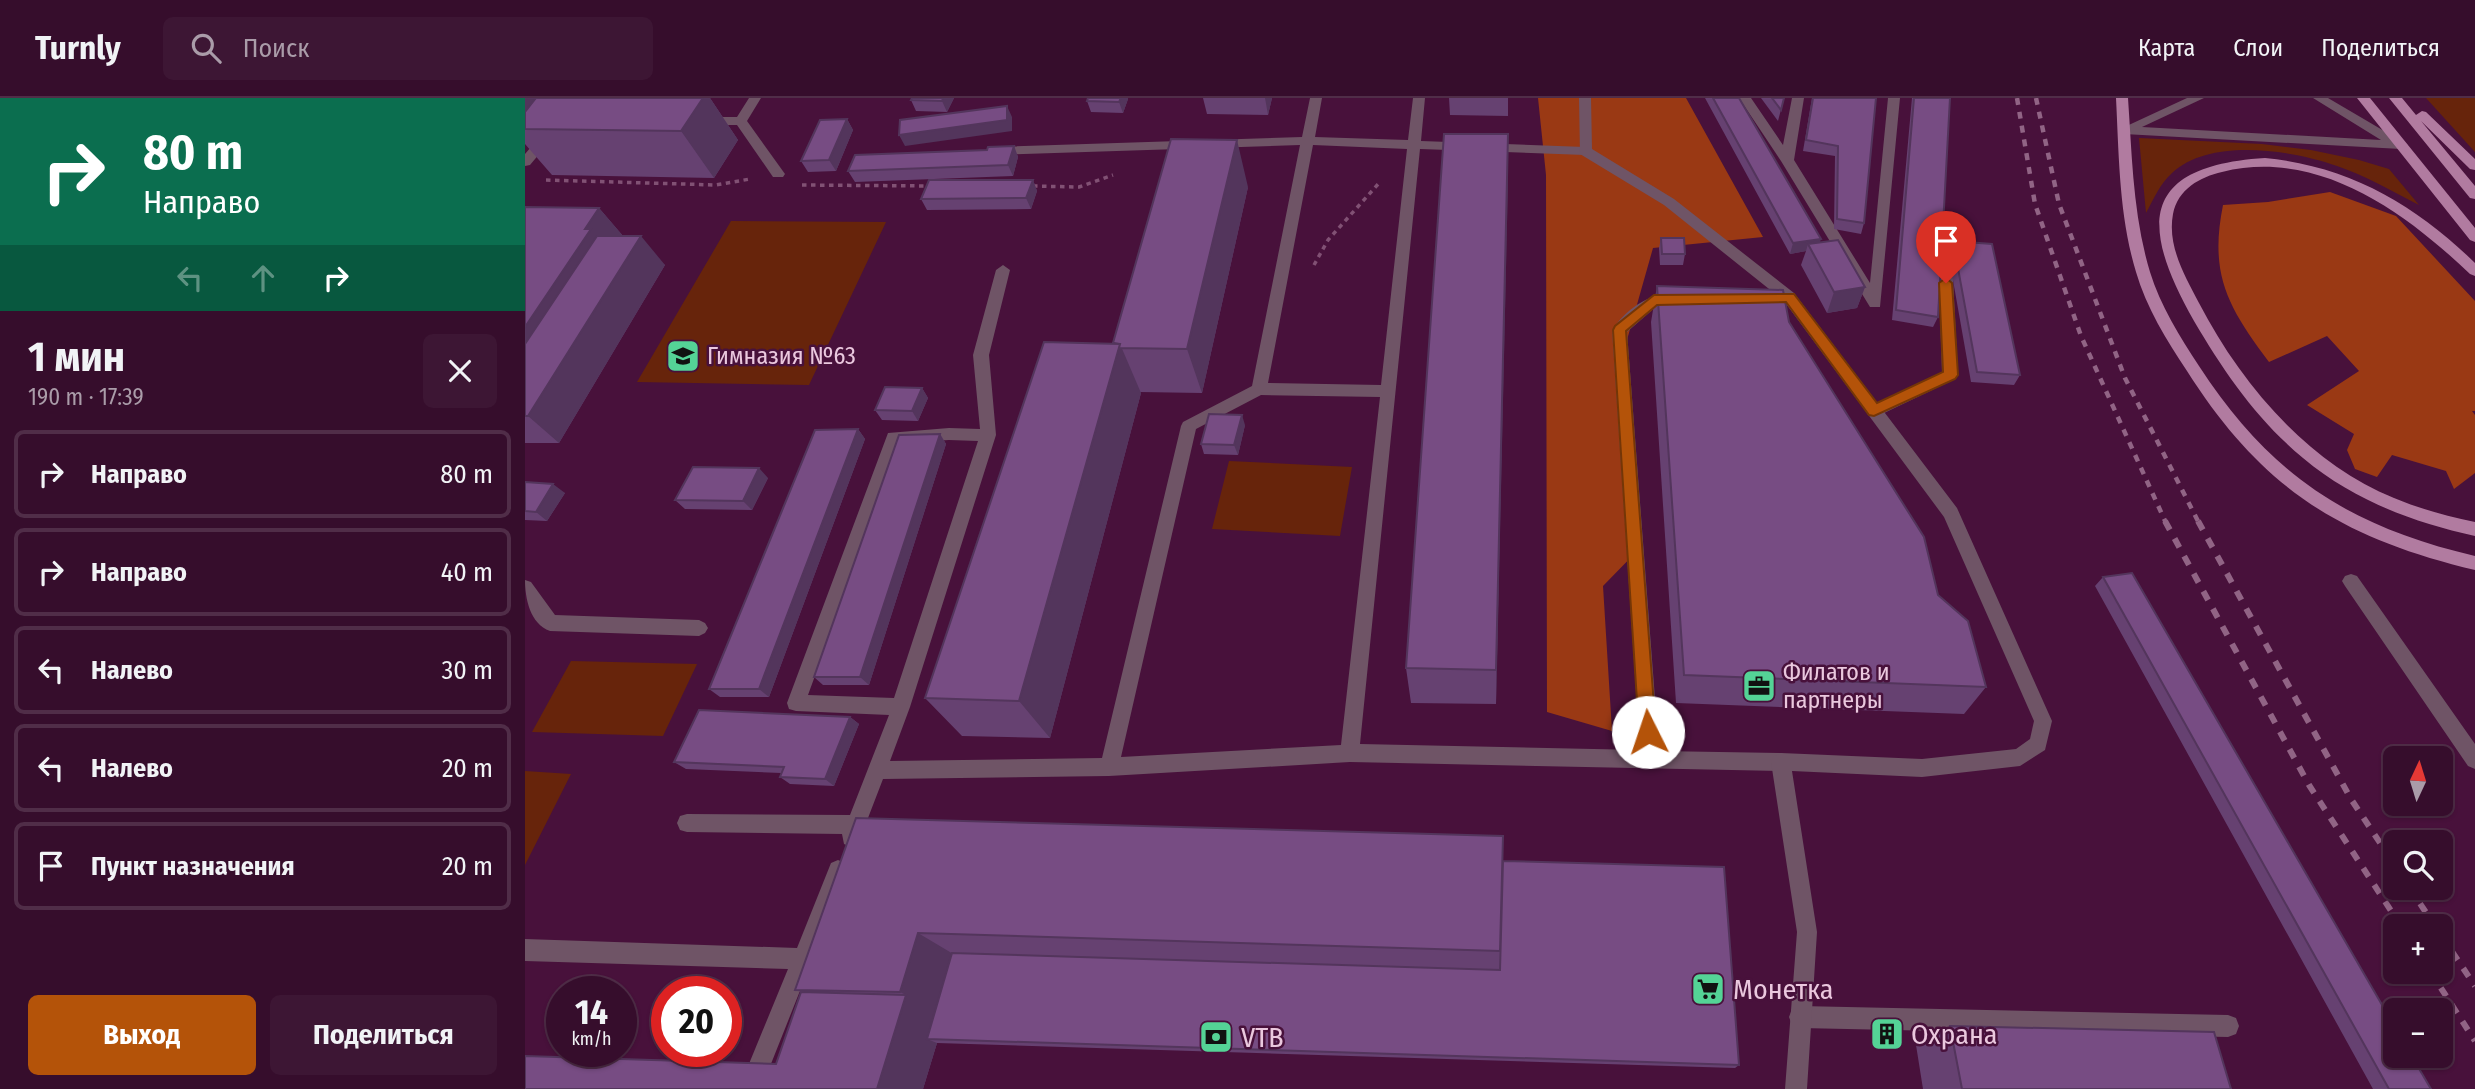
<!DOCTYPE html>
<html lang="ru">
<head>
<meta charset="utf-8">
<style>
  :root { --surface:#360d2c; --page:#3d1634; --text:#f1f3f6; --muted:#aa9ca9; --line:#502d48; --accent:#b45309 }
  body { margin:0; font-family:"Fira Sans Condensed",sans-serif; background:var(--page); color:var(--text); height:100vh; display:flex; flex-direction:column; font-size:26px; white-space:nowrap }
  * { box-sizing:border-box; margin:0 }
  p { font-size:23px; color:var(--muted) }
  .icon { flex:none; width:38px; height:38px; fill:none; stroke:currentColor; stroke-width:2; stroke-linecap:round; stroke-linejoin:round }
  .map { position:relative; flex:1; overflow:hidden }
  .side { display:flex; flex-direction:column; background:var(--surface); width:525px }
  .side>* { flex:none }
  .guide { background:#0b6e4f; color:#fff; overflow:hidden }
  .needle { width:46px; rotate:4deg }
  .buttons { position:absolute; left:1858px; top:648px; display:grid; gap:14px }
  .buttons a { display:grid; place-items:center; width:70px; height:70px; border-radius:10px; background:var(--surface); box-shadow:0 2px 5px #0004,0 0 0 2px var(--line); font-size:35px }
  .speed { position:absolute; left:21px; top:878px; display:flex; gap:14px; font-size:35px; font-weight:700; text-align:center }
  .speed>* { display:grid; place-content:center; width:91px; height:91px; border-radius:50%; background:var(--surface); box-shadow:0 2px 5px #0004,0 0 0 2px var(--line); line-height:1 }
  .speed small { font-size:18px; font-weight:400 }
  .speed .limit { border:10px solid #d22; background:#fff; color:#111 }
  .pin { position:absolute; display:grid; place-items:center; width:60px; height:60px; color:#fff; margin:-72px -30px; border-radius:50% 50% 50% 0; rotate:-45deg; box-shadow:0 0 7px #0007 }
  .pin .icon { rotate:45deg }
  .me { position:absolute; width:77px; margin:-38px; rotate:356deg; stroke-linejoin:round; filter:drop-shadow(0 0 5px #0008) }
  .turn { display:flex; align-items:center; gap:24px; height:147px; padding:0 28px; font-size:32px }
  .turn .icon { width:91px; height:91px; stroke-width:2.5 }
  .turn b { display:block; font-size:49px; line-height:60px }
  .lanes { display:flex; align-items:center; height:66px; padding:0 28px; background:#0003; justify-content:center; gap:35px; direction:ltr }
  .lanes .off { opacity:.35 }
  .round { display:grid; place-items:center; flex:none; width:74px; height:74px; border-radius:10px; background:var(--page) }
  .summary { display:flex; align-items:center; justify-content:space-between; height:119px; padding:0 28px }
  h1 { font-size:42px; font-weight:700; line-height:52px }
  .cta { display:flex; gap:14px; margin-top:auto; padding:14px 28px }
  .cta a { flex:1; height:80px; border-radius:10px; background:var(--accent); color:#fff; font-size:28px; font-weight:700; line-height:80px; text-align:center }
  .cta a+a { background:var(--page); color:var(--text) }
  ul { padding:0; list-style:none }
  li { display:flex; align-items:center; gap:21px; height:88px; margin:0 14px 10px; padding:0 14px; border:4px solid var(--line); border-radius:10px }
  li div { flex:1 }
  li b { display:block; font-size:26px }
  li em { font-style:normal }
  header { display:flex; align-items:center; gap:42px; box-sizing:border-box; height:98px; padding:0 35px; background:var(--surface); border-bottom:2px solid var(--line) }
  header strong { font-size:33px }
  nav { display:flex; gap:38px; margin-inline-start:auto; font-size:24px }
  .search { width:490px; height:63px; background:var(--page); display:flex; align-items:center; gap:18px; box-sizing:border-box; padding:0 24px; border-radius:10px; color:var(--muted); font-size:26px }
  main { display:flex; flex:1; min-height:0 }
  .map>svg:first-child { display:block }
  .green { fill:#67240b }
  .forest { fill:#9a3914 }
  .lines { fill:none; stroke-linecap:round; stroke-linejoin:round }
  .path { stroke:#815174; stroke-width:3.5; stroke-dasharray:4.5 4.5; stroke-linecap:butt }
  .service { fill:#6f5466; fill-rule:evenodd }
  .minor { fill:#6f5466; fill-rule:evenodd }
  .primary { fill:#b17ba0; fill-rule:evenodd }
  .rail-far1 { stroke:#916485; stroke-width:4.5; stroke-dasharray:7 7; stroke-linecap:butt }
  .rail { stroke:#916485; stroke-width:6; stroke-dasharray:10 10; stroke-linecap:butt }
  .wall { fill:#664171 }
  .shaded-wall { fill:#53355c }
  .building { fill:#774c83; stroke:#53355c; stroke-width:2 }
  .route { fill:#b45309; stroke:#753606; stroke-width:2 }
  .labels { text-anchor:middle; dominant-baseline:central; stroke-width:5; stroke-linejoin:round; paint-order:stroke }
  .poi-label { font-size:24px; fill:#eac8de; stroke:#48113b; text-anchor:start }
  .near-poi-label { font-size:28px; fill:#eac8de; stroke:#48113b; text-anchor:start }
</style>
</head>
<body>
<header>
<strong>Turnly</strong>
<div class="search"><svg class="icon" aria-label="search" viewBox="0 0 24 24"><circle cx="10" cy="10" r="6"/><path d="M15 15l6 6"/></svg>Поиск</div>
<nav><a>Карта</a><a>Слои</a><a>Поделиться</a></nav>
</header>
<main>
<section class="side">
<div class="guide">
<div class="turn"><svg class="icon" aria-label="right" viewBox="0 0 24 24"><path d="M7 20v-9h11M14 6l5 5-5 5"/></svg><div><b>80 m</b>Направо</div></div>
<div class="lanes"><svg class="icon off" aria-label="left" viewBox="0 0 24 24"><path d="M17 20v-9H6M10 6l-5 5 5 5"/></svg><svg class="icon off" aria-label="ahead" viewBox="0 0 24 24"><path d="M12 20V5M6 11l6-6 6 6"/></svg><svg class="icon" aria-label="right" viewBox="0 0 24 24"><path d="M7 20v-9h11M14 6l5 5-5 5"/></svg></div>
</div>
<div class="summary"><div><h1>1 мин</h1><p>190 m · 17:39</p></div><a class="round"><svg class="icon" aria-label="close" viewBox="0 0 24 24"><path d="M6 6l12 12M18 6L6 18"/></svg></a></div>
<ul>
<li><svg class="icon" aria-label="right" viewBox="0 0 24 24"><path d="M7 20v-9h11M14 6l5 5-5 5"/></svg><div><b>Направо</b></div><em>80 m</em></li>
<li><svg class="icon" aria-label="right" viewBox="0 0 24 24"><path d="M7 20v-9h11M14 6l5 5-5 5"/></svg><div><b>Направо</b></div><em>40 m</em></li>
<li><svg class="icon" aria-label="left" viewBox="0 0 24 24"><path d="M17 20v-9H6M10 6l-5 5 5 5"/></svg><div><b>Налево</b></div><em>30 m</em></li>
<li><svg class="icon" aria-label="left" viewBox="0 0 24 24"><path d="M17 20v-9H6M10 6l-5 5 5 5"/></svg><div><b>Налево</b></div><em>20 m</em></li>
<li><svg class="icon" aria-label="arrive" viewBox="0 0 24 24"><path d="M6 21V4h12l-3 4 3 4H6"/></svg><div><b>Пункт назначения</b></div><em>20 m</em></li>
</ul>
<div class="cta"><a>Выход</a><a>Поделиться</a></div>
</section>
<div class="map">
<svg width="1950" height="991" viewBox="0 0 1950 991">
  <rect width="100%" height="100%" fill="#48113b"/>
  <path class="green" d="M1901,0H1950V54Z
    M1614,40L1737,46L1786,52L1834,62L1864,71L1894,107C1867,93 1841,78 1812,68C1767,52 1685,39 1647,75C1635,86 1629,100 1621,115Z
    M206,123L361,124L284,287L112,284Z
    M704,363L827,369L815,438L687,431Z
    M46,563L172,566L138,638L7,634Z
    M0,673L46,676L0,767Z"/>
  <path class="forest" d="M1013,0H1161L1238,139L1128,150L1100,249L1118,447L1078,488L1087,633L1022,614L1021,77Z
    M1805,94L1871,118L1950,203V313H1947L1950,317V375L1929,391L1921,373L1867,357L1852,379L1830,371L1822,352L1829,336L1782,307L1834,273L1802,238L1744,264C1703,209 1684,177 1698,107L1743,104Z"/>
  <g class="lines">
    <path class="path" d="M21,82L191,87L225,81
      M277,87L408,88
      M508,88L554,89L588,77
      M789,167L803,142L855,84"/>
    <path class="service" d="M48,0H61L5,67L0,68V56Z
      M224,0H236L222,23L260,76L258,79H248L212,27H176L170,23L176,19H212Z
      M785,0H797L790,39L883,42L888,0H900L896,43L1060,49L1067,53L1060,57L895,51L835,646L1115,652L1087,232C1102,210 1130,190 1158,197L1160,201L1158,205L1133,207L1102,234L1134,653L1256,655L1263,658L1266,664L1263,670L1256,673L825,664L584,678L358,681L333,746L326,749L319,746L317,736L162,734L155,732L152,725L155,718L162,716L325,717L364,617L271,613L264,611L262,605L363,335L424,330L455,331L448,257L471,172L478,167L485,172L464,257L471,337L385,609L365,663L577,660L656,328L658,324L727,288L775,47L469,57L462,53L469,49L777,39ZM788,47L882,51L856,287L743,285ZM736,297L855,299L816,647L596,659L671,331ZM424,342L453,343L369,600L283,597L375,345Z
      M1214,0H1226L1258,47L1267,0H1279L1269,62L1345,185L1363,0H1375L1355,209H1345L1256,63Z
      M1662,0H1679L1617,29L1856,42L1788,0H1803L1883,47L1876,51L1599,36L1593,32Z
      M1420,157L1427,162L1433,277L1430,281L1355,317H1343L1341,313L1343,309L1417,274L1413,162Z
      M1826,476L1832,478L1950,646V671L1943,668L1820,488L1817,483L1820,478Z
      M0,482L6,484L30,517L174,522L180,525L183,530L180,535L174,538L25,533C5,526 0,500 0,482Z
      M313,762L320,765L323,772L238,986L230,989L222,986L219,978L263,871L0,863V841L272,850L306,765Z
      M1275,908L1703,917L1711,920L1714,928L1711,936L1703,939L1275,930L1267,927L1264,919L1267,911Z"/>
    <path class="minor" d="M1054,0H1066L1067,51L1149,101L1269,195L1432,410L1527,623L1520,652L1495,668L1397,679L1267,673L1292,834L1282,991H1260L1272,834L1246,664L1249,658L1256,655L1397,661L1491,651L1505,641L1509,623L1419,419L1259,203L1139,107L1055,56Z"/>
    <path class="primary" d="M1591,0H1603C1607,58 1608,118 1625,174C1635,207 1655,239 1674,268C1746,378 1823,428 1950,458V472C1816,440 1737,391 1662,273C1642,243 1621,209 1611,174C1594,118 1594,58 1591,0Z
      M1832,0H1845L1950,130V144L1945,142Z
      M1864,0H1877L1891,17L1897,13L1901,14L1950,61V72L1945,71L1896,23L1950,88V101L1945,100Z
      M1740,60C1824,68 1891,107 1950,165V178L1945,176C1880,114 1793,50 1697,74C1675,79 1653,91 1648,116C1642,148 1660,178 1674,205C1716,286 1783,365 1869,400C1895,411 1922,418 1950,424V438C1887,424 1828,402 1778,360C1732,322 1699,274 1669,223C1615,128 1614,68 1740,60Z"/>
    <path class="rail-far1" d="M1492,0L1510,106L1556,238L1641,425
      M1511,0L1534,106L1600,280L1674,425"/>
    <path class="rail" d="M1640,423L1784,687L1876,828
      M1673,423L1826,701L1871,769
      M1884,789L1910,828
      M1916,837L1950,888
      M1905,873L1950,943"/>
  </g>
  <path class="wall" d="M0,0H185L213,42L189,80L27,77L0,46Z
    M429,0L422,14L391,13L386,2Z
    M678,0H747L743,17L682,16Z
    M924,0H983V18L925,17Z
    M1180,0H1214L1295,144L1340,189L1332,210L1302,215L1276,167L1281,153L1265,156Z
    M1236,0H1259L1253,23Z
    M1287,0H1351L1339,125L1336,136L1309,131L1310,58L1278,53Z
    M1387,0H1425L1413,219L1408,229L1367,222Z
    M603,1L598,15L566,14L562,3Z
    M322,21L328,32L311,73L283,74L276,63Z
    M983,36L971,606L886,605L881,570Z
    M489,48L493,59L488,78L330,84L323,73Z
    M508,82L512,93L506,111L402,112L396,101Z
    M723,89L677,295L615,294L616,295L525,640L437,638L400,600L588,245Z
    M0,109L74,110L98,138L140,167L34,345H0Z
    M1136,140L1160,156L1158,167H1135L1134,150Z
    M1428,143L1495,277L1489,287L1446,284L1423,154Z
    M1132,188L1264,224L1413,497L1461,589L1439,616L1151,605L1126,224Z
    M397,290L403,300L393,323L357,322L350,312Z
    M720,327L713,357L679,356L676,346Z
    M333,331L340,341L244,599H195L184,591Z
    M415,336L421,346L344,587H298L289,579Z
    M243,380L227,412L160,411L150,402Z
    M0,384L40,395L22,423L0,422Z
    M1578,479L1906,991H1848L1570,488Z
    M325,619L334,626L309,688L265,686L255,679L256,675L161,671L149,664Z
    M331,720L978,763L1214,967L1210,970L412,945L398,991H0L251,966L276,894L270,892Z
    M1363,924L1374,940L1367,944L1355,939L1357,928Z
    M1425,928L1706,991H1398L1391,947Z"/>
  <path class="shaded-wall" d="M0,0H12L0,15Z
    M178,0H185L213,42L189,80L156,33Z
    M418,0H429L422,14L417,3Z
    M596,0H603V1L598,15L594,4Z
    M740,0H747L743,17Z
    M482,8L487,19V33L380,48L374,37Z
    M322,21L328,32L311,73L304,62Z
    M983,36V83L971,606V572Z
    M712,42L723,89L677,295L662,251Z
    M489,48L493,59L488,78L483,67Z
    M508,82L512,93L506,111L501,100Z
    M74,110L105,146L0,318V229L60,131Z
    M116,138L140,167L34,345L3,318Z
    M1296,141L1293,151L1283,146L1281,153L1265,156L1268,145Z
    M1340,189L1332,210L1302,215L1309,194Z
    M595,246L616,295L525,640L494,603Z
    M397,290L403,300L393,323L387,313Z
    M717,317L720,327L713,357L709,347Z
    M333,331L340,341L244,599L234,591Z
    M415,336L421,346L344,587L335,579Z
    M234,370L243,380L227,412L218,403Z
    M28,386L40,395L22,423L11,414Z
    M325,619L334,626L309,688L300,681Z
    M393,835L435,860L402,941L412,945L398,991H352L381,897L375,894Z"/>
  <path class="building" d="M11,0H178L156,33L0,31V14Z
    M387,0H418L417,3L386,2Z
    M563,0H596L594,4L562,3Z
    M1188,0H1214L1296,141L1268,145Z
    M1247,0H1259L1256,12Z
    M1288,0H1351L1339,125L1312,121L1313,48L1281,42Z
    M1389,0H1425L1413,219L1371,212Z
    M482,8V22L374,37L375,22Z
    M322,21L304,62L276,63L295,22Z
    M919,36H983L971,572L881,570Z
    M646,41L712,42L662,251L594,250L595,246L588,245Z
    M489,48L483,67L323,73L330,57L462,52L463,49Z
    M404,82H508L501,100L396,101Z
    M0,109L74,110L60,131H66L0,229Z
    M72,138H116L3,318H0V246Z
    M1136,140H1159L1160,156H1137Z
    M1313,142L1340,189L1309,194L1283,146Z
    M1428,143L1467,146L1495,277L1452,274Z
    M1132,188L1258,192L1264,224L1399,439L1413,497L1443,523L1461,589L1159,577Z
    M519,244L595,246L494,603L400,600Z
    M360,289L397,290L387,313L350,312Z
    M684,316L717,317L709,347L676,346Z
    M333,331L234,591H184L290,332Z
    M415,336L335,579H289L374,337Z
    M168,369L234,370L218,403L150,402Z
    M0,384L28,386L11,414L0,413Z
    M1607,475L1871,931V957H1886L1906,991H1864L1578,479Z
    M174,612L325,619L300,681L255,679L259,669L149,664Z
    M331,720L978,738L975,853L393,835L375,894L270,892Z
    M978,763L1199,769L1214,967L402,941L427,855L975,872Z
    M276,894L381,897L352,991H0V958L251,966Z
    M1363,924L1375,929L1374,940L1361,935Z
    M1425,928L1689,934L1706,991H1437Z"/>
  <path class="route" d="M1421,180L1427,185L1433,277L1430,281L1349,318L1344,317L1261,204L1132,207L1101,233L1131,634L1129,640L1123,642L1117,640L1114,634L1088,232L1090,228L1129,197L1269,196L1352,305L1418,274L1414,185Z"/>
  <defs>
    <symbol id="school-square" viewBox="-11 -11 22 22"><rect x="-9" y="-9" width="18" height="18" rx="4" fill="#54d396" stroke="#48113b"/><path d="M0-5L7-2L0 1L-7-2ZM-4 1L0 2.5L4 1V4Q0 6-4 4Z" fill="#111"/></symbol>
    <symbol id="office-square" viewBox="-11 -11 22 22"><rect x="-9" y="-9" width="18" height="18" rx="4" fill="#54d396" stroke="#48113b"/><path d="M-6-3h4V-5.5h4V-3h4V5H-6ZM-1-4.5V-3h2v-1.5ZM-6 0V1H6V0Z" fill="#111"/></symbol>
    <symbol id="supermarket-square" viewBox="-11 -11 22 22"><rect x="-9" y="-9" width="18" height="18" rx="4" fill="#54d396" stroke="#48113b"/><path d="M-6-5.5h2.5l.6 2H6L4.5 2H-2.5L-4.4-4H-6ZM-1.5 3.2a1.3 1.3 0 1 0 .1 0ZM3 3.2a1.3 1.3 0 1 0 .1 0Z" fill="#111"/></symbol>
    <symbol id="building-square" viewBox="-11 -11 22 22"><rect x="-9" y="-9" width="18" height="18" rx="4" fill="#54d396" stroke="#48113b"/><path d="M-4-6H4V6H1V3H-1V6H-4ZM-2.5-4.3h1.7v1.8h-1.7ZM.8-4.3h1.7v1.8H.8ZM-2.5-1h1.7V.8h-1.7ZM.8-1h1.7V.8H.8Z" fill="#111"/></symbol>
    <symbol id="bank-square" viewBox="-11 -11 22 22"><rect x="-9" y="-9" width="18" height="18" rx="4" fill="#54d396" stroke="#48113b"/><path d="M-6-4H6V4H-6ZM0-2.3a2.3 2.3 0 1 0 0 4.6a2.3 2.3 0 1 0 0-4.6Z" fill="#111"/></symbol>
  </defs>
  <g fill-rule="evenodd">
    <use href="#school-square" x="139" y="239" width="38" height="38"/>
    <use href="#office-square" x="1215" y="569" width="38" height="38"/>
    <use href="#supermarket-square" x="1164" y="872" width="38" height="38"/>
    <use href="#building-square" x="1343" y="917" width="38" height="38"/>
    <use href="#bank-square" x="672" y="920" width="38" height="38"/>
  </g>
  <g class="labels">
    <g class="poi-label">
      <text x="182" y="258">Гимназия №63</text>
      <text x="1258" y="574">Филатов и<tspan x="1258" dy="28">партнеры</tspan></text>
    </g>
    <g class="near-poi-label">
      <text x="1208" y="891">Монетка</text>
      <text x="1386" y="936">Охрана</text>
      <text x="716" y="939">VTB</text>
    </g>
  </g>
</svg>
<div class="buttons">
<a><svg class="needle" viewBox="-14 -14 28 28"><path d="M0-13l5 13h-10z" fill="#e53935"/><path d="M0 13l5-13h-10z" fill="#aa9ca9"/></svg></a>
<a><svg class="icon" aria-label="search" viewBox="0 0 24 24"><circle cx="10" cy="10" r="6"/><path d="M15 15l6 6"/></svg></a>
<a>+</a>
<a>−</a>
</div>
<div class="speed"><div>14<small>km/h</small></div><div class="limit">20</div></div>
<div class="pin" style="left:1421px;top:185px;background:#d93025"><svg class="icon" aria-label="arrive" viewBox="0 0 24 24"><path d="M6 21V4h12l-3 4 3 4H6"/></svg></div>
<svg class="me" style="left:1123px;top:634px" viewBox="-20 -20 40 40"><circle r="19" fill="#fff"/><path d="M0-13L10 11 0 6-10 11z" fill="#b45309"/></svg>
</div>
</main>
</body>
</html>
